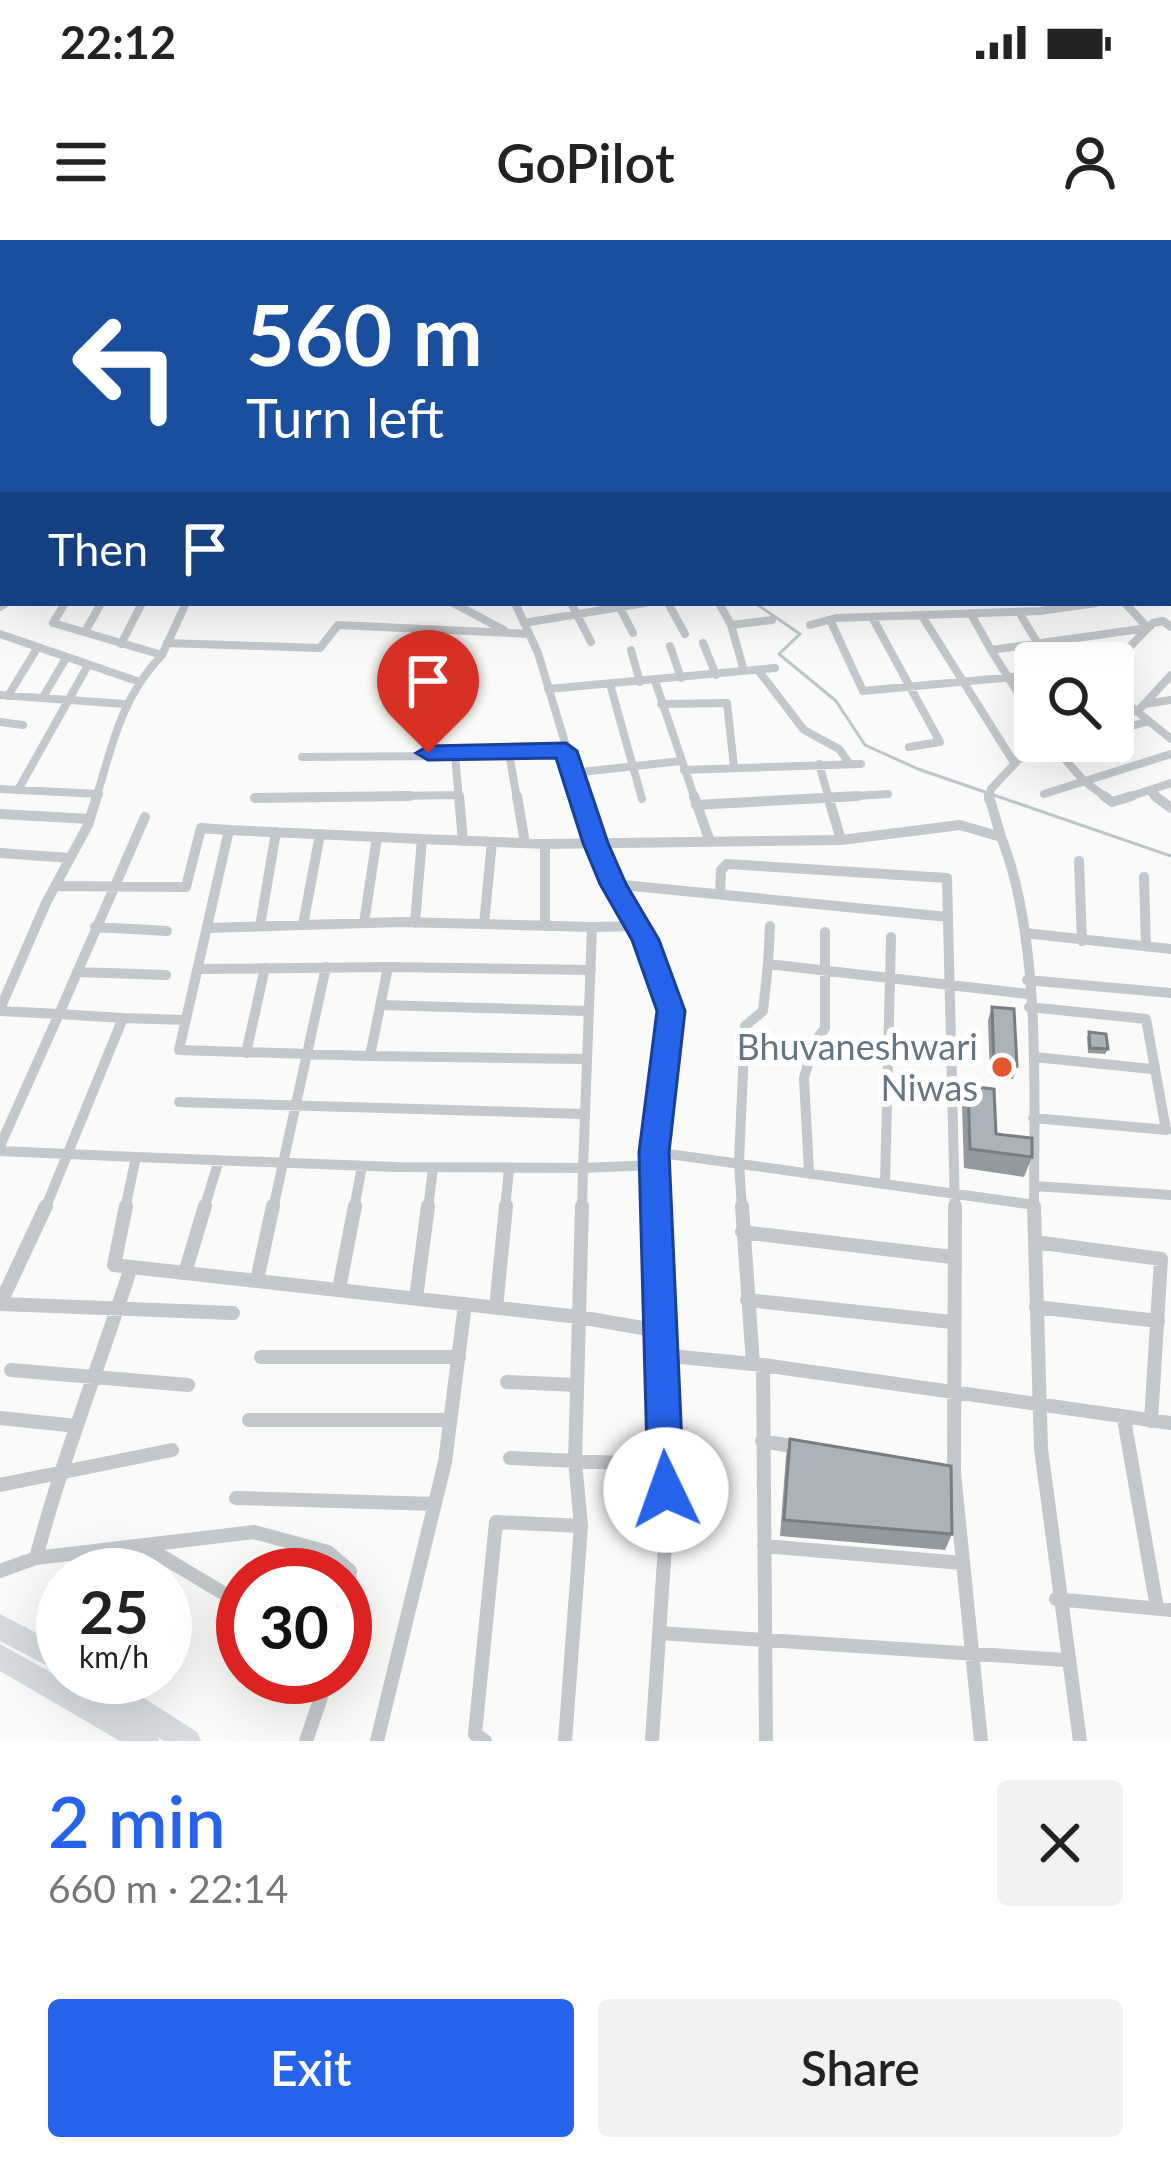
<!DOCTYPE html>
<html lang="en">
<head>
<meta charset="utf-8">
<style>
  :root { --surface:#fff; --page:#f2f2f2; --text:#222; --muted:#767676; --accent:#2563eb }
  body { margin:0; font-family:Lato,sans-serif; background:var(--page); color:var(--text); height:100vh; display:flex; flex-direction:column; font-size:45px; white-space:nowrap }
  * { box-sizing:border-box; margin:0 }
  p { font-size:39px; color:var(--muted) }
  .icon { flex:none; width:66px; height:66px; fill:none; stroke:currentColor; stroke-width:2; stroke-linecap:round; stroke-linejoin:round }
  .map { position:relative; height:1501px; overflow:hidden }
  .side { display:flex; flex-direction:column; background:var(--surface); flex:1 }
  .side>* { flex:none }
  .banner { position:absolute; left:0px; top:0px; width:1173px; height:366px; box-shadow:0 12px 48px #0002; background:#1a4fa0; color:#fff; overflow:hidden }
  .tools { position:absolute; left:1014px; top:402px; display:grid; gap:24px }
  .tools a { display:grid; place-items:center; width:120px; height:120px; border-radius:12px; background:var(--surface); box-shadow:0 12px 48px #0002; font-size:60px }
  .speed { position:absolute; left:36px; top:1308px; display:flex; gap:24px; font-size:60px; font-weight:700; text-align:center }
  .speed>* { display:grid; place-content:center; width:156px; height:156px; border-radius:50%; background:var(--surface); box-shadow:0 12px 48px #0002; line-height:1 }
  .speed small { font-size:30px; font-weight:400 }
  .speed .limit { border:18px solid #d22; background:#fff; color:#111 }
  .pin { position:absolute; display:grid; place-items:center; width:102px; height:102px; color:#fff; margin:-123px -51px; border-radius:50% 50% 50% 0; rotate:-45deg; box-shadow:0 0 12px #0007 }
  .pin .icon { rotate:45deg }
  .me { position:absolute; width:132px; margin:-66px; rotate:357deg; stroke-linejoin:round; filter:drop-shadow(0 0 9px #0008) }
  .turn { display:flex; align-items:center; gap:42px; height:252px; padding:0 48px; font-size:54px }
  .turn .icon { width:156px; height:156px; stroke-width:2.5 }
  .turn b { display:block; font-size:84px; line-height:102px }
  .then { display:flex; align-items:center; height:114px; padding:0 48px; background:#0003; gap:24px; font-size:45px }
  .round { display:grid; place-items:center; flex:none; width:126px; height:126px; border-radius:12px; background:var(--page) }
  .summary { display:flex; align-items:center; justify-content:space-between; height:204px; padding:0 48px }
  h1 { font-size:72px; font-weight:600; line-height:90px; color:var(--accent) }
  .cta { display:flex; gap:24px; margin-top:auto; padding:24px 48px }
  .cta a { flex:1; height:138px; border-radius:12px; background:var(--accent); color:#fff; font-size:48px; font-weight:600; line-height:138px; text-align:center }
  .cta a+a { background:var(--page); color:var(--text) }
  .status { display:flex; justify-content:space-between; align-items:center; height:84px; padding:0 60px; background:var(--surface); direction:ltr }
  .status svg { height:33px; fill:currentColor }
  header { display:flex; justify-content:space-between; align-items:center; height:156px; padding:0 48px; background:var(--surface); font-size:54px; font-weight:600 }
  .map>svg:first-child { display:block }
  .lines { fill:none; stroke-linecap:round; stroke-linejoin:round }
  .stream { stroke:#bbc7cb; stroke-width:3 }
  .minor-far3 { stroke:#c3c8cc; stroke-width:6 }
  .minor-far2 { stroke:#c3c8cc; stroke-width:8 }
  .minor-far1 { stroke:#c3c8cc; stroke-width:10 }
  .minor { stroke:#c3c8cc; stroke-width:14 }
  .trunk { fill:#d6dbdf; fill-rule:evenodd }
  .wall { fill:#929a9f }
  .building { fill:#aab3b9; stroke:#777d82; stroke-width:3 }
  .route { fill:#2563eb; stroke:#184099; stroke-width:3 }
  .poi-dot { fill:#e4572e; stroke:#fff; stroke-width:4.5 }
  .labels { text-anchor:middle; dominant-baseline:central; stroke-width:12; stroke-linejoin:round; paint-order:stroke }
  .poi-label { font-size:36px; fill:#657683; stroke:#fff; text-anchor:end }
</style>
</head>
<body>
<div class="status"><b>22:12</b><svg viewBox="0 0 49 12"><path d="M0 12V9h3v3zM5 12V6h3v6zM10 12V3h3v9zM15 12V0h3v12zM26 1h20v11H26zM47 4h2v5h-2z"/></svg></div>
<header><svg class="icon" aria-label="menu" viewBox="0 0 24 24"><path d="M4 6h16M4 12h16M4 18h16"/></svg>GoPilot<svg class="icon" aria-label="person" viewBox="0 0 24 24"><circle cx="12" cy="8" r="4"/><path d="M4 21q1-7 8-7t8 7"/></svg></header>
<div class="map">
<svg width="1171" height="1501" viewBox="0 0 1171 1501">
  <rect width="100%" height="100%" fill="#fafaf8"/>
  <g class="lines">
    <path class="stream" d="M755,363L800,394L779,414L836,461L865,505L918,529L1171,616"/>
    <path class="minor-far3" d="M578,0L604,3
      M675,0L680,3
      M725,0L731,3
      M877,0L893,3
      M1006,0L1015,3
      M1048,0L1057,3
      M89,1L163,3
      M300,3H316
      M425,3L543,0
      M812,3H844
      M1131,3L1171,2
      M0,181L3,177
      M0,230L3,226"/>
    <path class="minor-far2" d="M0,274L3,270
      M0,324L3,319
      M65,363L53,383L162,415L186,363
      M453,363L504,390
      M515,363L538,413L582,559
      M571,363L591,402
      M668,363L685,394
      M719,363L731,385L744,431
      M1125,363L1148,388
      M618,364L633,393
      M0,367L6,363
      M1019,372L1038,404
      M971,374L991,410
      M922,376L1013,521L1085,501
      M872,377L940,502L909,507
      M830,380L863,451L1035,435
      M524,383L645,363
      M731,385L772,380
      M810,385L836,378L1040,371L1096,363
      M85,392L101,363
      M0,394L137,441
      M167,403L320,408L338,385L529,394
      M703,403L716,435
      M121,404L142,363
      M670,406L681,438
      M631,410L640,442
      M1113,424L1153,383L1163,381L1171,387
      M758,430L804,490L839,509L850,524
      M655,441L695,559
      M610,444L642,559
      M548,449L775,428
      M1113,452L1171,499
      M0,455L125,464
      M8,456L36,410
      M43,457L65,420
      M661,464L727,463L734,527
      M1145,464L1171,460
      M1137,472L1171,435
      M1035,480L991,410L1148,388
      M0,482L23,485
      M1113,492L1148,481
      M1049,501L1084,541L1108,559
      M509,513L517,559
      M302,517L455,516
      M819,524L829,559
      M684,530L861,524
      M572,533L681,521
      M0,549L99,554
      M18,550L87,427
      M1149,551L1159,559
      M1044,554L1171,514
      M255,558L457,555
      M96,559C112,505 122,456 162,415
      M459,559L455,516L566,510
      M806,559L888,554
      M988,559L991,549L1036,501
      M1122,559L1171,543"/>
    <path class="minor-far1" d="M459,556L463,601
      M517,556L525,603
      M582,556L613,644L646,700L671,771L654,912L656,969
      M694,556L709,599
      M828,556L841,600
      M989,556L1001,597
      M1104,556L1112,562L1132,556
      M1155,556L1171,568
      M255,558L410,556
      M696,565L858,556
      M0,574L90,579
      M545,604V686
      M0,613L70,618
      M1079,621L1082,701
      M1144,637L1146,706
      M613,644L948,677
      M55,646L186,647L201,588L229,590
      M720,654L721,630L727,624L947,638L955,969
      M364,683L377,597
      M415,683L422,599L545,604L841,600L960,585L1001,597C1042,699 1034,858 1034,969
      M484,684L492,602
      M303,685L320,594
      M260,686L276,592
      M95,687L167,691
      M208,688L401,682L592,687
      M1025,693L1171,709
      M768,724L770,686
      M200,729L388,727
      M77,732L166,735
      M1027,740L1171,753
      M380,765L589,771
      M1029,767L1146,779L1166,890
      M0,769L46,663L88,585L97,556
      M0,771L59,774L0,906
      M123,778L186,780
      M246,813L265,728
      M370,816L179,810L229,590L422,599
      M1034,817L1152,829
      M587,819L370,816L388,727L591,730
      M179,862L583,874
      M1033,878L1167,890
      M0,911L136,917
      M654,912L1035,965
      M583,928L592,687L637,686
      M583,928L654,925
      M809,932L804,838L814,803L825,788V692
      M885,943L891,697
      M1034,946L1171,955
      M45,969L123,778L59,774L145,577
      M125,969L136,917L395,927L583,928
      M204,969L219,920
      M273,969L326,727
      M354,969L362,926
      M428,969L433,928
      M505,969L509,929
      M582,969L583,928
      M742,969L739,922L745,786L763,771L768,724L1028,754"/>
    <path class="minor" d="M126,966L114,1025L579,1077L582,966
      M742,966L753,1124
      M955,966L954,1233L981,1501
      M1034,966L1041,1209L1080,1501
      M742,992L952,1017
      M1035,1002L1161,1019L1151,1181
      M185,1033L205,966
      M257,1040L273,966
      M339,1049L355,966
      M416,1058L428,966
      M747,1060L952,1082
      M0,1064L46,966
      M1,1064L233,1073
      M1036,1067L1158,1081
      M496,1068L506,966
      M660,1115L763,1125L1171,1183
      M261,1117H459
      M763,1125L766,1501
      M11,1130L188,1145
      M507,1142L577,1145
      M0,1178L77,1186
      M1124,1179L1157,1368
      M249,1180H450
      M762,1201L802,1208
      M510,1218L665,1225
      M0,1245L172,1210
      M236,1258L435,1264
      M581,1286L575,1221L579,1077L660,1091
      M143,1305L243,1365
      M764,1306L962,1323
      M36,1318C62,1219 100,1124 131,1027
      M0,1331L36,1318L254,1292L328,1312L350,1331L345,1375
      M1056,1359L1171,1370
      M659,1393L1066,1420
      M306,1501L328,1437
      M377,1501L445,1222L465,1064
      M485,1501L475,1494L496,1282L581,1286L565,1501
      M652,1501L667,1275L656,966"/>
    <path class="trunk" d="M0,1374L63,1407V1434L0,1401Z
      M0,1404L93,1456L78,1446L74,1437H111L197,1492L201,1501H164L158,1497L159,1501H120L0,1431Z"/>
  </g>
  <path class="wall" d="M992,767L1017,826L1013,839L990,836L988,780Z
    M1089,792L1108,809L1105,814L1088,813L1087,797Z
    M968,846L996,894L1032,917L1024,937L964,928L962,866Z
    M790,1199L952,1294L945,1310L780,1296L786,1216Z"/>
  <path class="building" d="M992,767L1014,769L1017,826L994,823Z
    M1089,792L1106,794L1108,809L1090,808Z
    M968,846L994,849L996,894L1032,898V917L970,909Z
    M790,1199L951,1226L952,1294L784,1280Z"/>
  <path class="route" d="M566,503L577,511L608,603L626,644L659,700L685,771L669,912L684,1250L679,1263L666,1268L653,1263L648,1250L639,912L657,771L632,700L600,644L583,603L556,518L428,520L416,513L428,506Z"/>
  <circle class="poi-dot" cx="1002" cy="827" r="12"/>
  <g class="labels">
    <g class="poi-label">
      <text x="978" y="806">Bhuvaneshwari<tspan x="978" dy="41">Niwas</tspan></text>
    </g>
  </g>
</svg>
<div class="tools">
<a><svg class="icon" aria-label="search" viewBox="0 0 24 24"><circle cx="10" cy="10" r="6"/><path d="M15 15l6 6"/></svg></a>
</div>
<div class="speed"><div>25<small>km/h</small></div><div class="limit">30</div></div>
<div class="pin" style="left:428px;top:513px;background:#d93025"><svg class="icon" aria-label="arrive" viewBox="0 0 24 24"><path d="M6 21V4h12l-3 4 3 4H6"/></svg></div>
<svg class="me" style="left:666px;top:1250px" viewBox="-20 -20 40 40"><circle r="19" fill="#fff"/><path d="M0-13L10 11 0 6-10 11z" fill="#2563eb"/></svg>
<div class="banner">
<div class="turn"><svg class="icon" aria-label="left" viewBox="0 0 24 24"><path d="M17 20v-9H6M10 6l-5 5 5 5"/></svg><div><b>560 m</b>Turn left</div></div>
<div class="then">Then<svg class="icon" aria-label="arrive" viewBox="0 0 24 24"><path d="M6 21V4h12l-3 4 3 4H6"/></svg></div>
</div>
</div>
<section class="side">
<div class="summary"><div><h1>2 min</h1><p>660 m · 22:14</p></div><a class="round"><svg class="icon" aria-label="close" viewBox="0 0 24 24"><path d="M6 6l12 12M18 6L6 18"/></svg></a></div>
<div class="cta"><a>Exit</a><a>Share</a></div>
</section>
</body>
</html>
